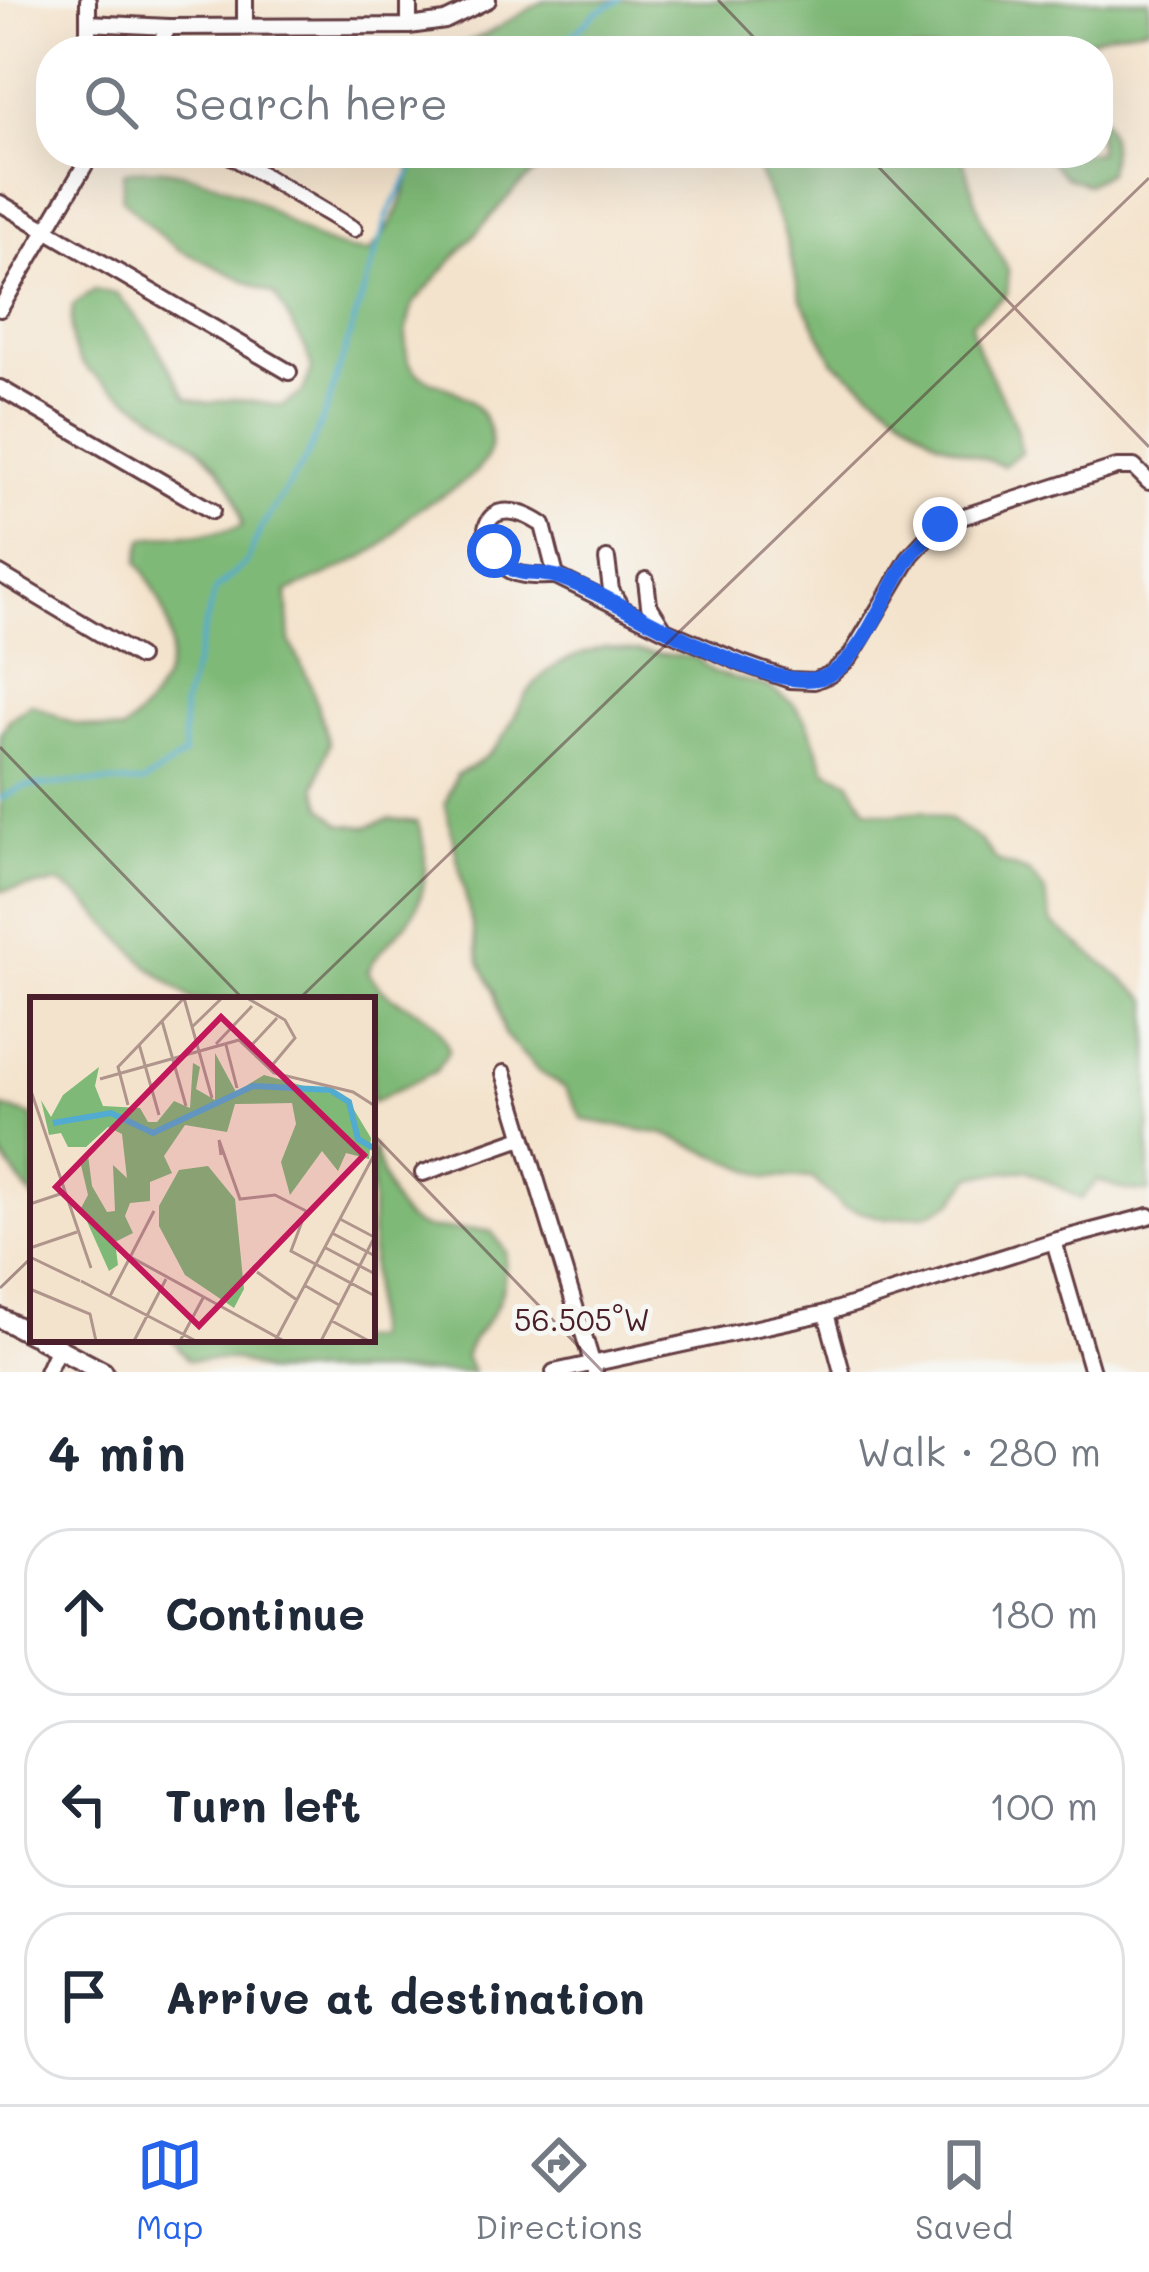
<!DOCTYPE html>
<meta charset="utf-8">
<style>
:root{--surface:#fff;--page:#f6f6f7;--text:#1f2937;--muted:#747a83;--line:#e0e1e3;--accent:#2563eb}
body{margin:0;font-family:Mali,sans-serif;background:var(--page);color:var(--text)}
.stop{position:absolute;width:36px;height:36px;margin:-27px;border:9px solid #2563eb;border-radius:50%;background:#fff}
.stop.end{background:#2563eb;border-color:#fff;box-shadow:0 3px 12px #0008}
.list{margin:0;padding:0;list-style:none}
h2{display:flex;justify-content:space-between;align-items:center;height:156px;margin:0;padding:0 48px;font-size:51px}
h2 small{font-size:39px;font-weight:400;color:var(--muted)}
.list li{display:grid;grid-template-columns:78px 1fr auto;gap:36px;align-items:center;box-sizing:border-box;height:168px;margin:0 24px 24px;padding:0 24px;border:3px solid var(--line);border-radius:48px}
.list b{display:block;font-size:45px;white-space:nowrap}
.list em{font-size:39px;font-style:normal;color:var(--muted)}
.icon{flex:none;width:66px;height:66px;fill:none;stroke:currentColor;stroke-width:2;stroke-linecap:round;stroke-linejoin:round}
.map{position:relative;flex:none;width:1149px;height:1372px;overflow:hidden}
.search{position:absolute;background:var(--surface);box-shadow:0 12px 48px #0002;left:36px;right:36px;top:36px;height:132px;display:flex;align-items:center;gap:30px;box-sizing:border-box;padding:0 42px;border-radius:48px;color:var(--muted);font-size:45px}
.sheet{height:732px;background:var(--surface)}
nav{display:flex;justify-content:space-around;align-items:center;box-sizing:border-box;height:168px;border-top:3px solid var(--line);background:var(--surface);font-size:33px;color:var(--muted)}
nav a{display:grid;justify-items:center;gap:6px}
nav .on{color:var(--accent)}
.map>svg:first-child{display:block}
.forest{fill:#7fb977;stroke:#646c51;stroke-width:3}
.lines{fill:none;stroke-linecap:round;stroke-linejoin:round}
.stream{stroke:#52abd0;stroke-width:4.5}
.minor-casing{stroke:#643c43;stroke-width:20}
.major-casing{stroke:#643c43;stroke-width:24}
.minor{stroke:#fff;stroke-width:14}
.major{stroke:#fff;stroke-width:18}
.route{stroke:#2563eb;stroke-width:15}
.ticks{fill:none;stroke:#4a1f2b;stroke-width:3;stroke-opacity:0.45}
.inset-river{fill:none;stroke:#52abd0;stroke-width:6}
.inset-road{fill:none;stroke:#b0958c;stroke-width:3}
.view{fill:#c2185b;fill-opacity:0.15;stroke:#c2185b;stroke-width:6}
.inset-edge{fill:none;stroke:#4a1f2b;stroke-width:6}
.ticks-label{font-size:30px;text-anchor:middle;fill:#4a1f2b;stroke:#f6f6f2;stroke-width:10;stroke-linejoin:round;paint-order:stroke}
</style>
<div class="map">
<svg width="1149" height="1372" viewBox="0 0 1149 1372">
<rect width="100%" height="100%" fill="#f6f6f2"/>
<filter id="ink" filterUnits="userSpaceOnUse"><feTurbulence type="fractalNoise" baseFrequency=".00833" numOctaves="2"/><feDisplacementMap in="SourceGraphic" scale="24" xChannelSelector="R" yChannelSelector="G"/><feConvolveMatrix kernelMatrix="1 2 1 2 8 2 1 2 1" color-interpolation-filters="sRGB"/></filter>
<filter id="wash" filterUnits="userSpaceOnUse"><feTurbulence type="fractalNoise" baseFrequency=".004" numOctaves="4" result="noise"/><feDisplacementMap in="SourceGraphic" scale="48" xChannelSelector="R" yChannelSelector="G"/><feGaussianBlur stdDeviation="2.7" result="paint"/><feColorMatrix in="noise" values="0 0 0 0 0 0 0 0 0 0 0 0 0 0 0 0 0 1.4 0 .05"/><feComposite in="paint" operator="in"/></filter>
<g filter="url(#wash)">
<rect width="100%" height="100%" fill="#f4e3cc"/>
<!-- forest -->
<g class="forest">
<path d="M545 0H1149V27C1124 30 1093 32 1076 51H444L485 35Z"/>
<path d="M1098 112C1113 132 1113 148 1108 172L1087 184 1065 177 1043 153H1098Z"/>
<path d="M413 153H559L517 187 413 304C381 408 463 362 488 426 504 470 445 492 417 510 402 519 394 538 378 548 349 567 318 578 287 592L290 641 311 685 329 743 316 786 323 808 341 824 366 827 389 819 417 822C429 849 428 892 411 917 397 937 379 948 368 971 394 1016 430 996 449 1050L436 1071 372 1102V1000H193L150 968 82 898 59 883 0 891V734L10 719 31 704 75 724 122 732C186 677 182 628 138 562L143 539C177 530 208 539 242 526 238 459 165 423 114 389 99 378 82 370 75 351 69 335 71 322 73 305L94 290 117 294 148 331 187 398 209 403 234 399 282 406 302 393 312 369 305 347 275 295 178 249 157 233 122 199 123 173C157 162 209 178 242 194 288 216 313 250 369 252 397 223 408 192 413 153Z"/>
<path d="M750 153H961L983 223 1008 270 1007 294 971 323C979 371 1016 404 1021 452L1003 466 937 441 834 362 801 299 783 228Z"/>
<path d="M604 647 696 658 714 673 767 686 793 703 808 724 826 770 849 781 867 810 892 814 923 811 951 820 981 841 997 861 1028 872 1044 890 1052 923 1149 1000V1192L1125 1190 1098 1180 1081 1199 1027 1170 972 1176 953 1202 928 1214 886 1219 843 1207 812 1178 768 1177 664 1134 583 1120 565 1088 538 1071 504 1034 494 990 481 965 445 804 457 774C522 746 506 701 550 670 566 658 585 653 604 647Z"/>
<polygon points="3,1107 33,1116 33,1198 0,1154"/>
<path d="M372 1144C383 1172 390 1221 426 1228 447 1232 470 1227 492 1232L506 1252C505 1274 504 1298 490 1317 479 1333 471 1338 465 1357L473 1372H265L237 1360H188L172 1339H372Z"/>
</g>
<g class="lines">
<!-- stream -->
<g class="stream">
<polyline points="555,51 597,12 620,0"/>
<polyline points="0,799 22,787 83,782 143,783 184,755 183,707 215,590 247,562 261,528 307,457 327,408 388,214 422,153"/>
</g>
</g>
</g>
<g filter="url(#ink)">
<g class="lines">
<!-- minor casing -->
<g class="minor-casing">
<g id="minor">
<polyline points="88,0 88,51"/>
<polyline points="409,0 409,26"/>
<polyline points="88,23 169,27"/>
<polyline points="245,27 245,0"/>
<polyline points="155,51 169,27 409,26 445,21 488,0"/>
<polyline points="226,153 354,229"/>
<polyline points="0,203 289,372"/>
<polyline points="0,309 92,153"/>
<polyline points="0,388 212,511"/>
<polyline points="607,559 611,590 622,609"/>
<polyline points="0,574 139,657"/>
<path d="M556 576C541 576 521 578 508 569 467 538 486 487 543 525L556 576 665 630 742 663 790 680 814 681 831 674 850 657 911 555 940 524 1117 467H1134L1149 482"/>
<polyline points="646,580 649,605 662,626"/>
<polyline points="504,1073 595,1372"/>
<polyline points="423,1173 522,1138"/>
<polyline points="1054,1241 1092,1372"/>
<polyline points="826,1313 842,1372"/>
<polyline points="47,1372 58,1348"/>
<polyline points="554,1372 826,1313 1054,1241 1149,1216"/>
</g>
</g>
<!-- major casing -->
<g class="major-casing">
<g id="major">
<polyline points="0,1318 33,1335"/>
<polyline points="40,1339 103,1372"/>
</g>
</g>
<!-- minor -->
<use href="#minor" class="minor"/>
<!-- major -->
<use href="#major" class="major"/>
</g>
</g>
<g class="lines" filter="url(#ink)">
<!-- route -->
<path class="route" d="M494 551C518 583 526 568 558 577 615 594 779 708 832 673 866 652 886 591 909 558 918 546 930 535 940 524"/>
</g>
<!-- ticks -->
<path class="ticks" d="M718 0 767 51M865 153 1149 447M0 747 244 1000M298 1000 1149 178M372 1133 603 1372M0 1288 33 1256"/>
<!-- overview -->
<g transform="translate(30 997)">
<rect width="345" height="345" fill="#f4e3cc"/>
<path d="M185 56 206 95 234 78 317 101 341 141 339 162 316 156 308 174 292 154 260 198 251 165 266 127 262 106 205 107 197 135 155 128 134 159 142 176 120 185V204L100 206 95 219 103 236 85 245 88 268 79 274 51 211 58 198 51 168 58 158 62 189 77 215 85 214 83 168 97 181 92 137 78 130 56 150H38L31 136 19 138 11 103 21 120 33 98 69 70 65 89 73 109 110 111 118 125H127L144 104 160 111 163 66 170 70 166 92 185 103ZM178 169 205 202 214 292 204 311 155 278 129 229V209L149 173Z" fill="#7fb977"/>
<path class="inset-river" d="M23 126 81 116 123 136 223 89 300 93 319 105 328 142 345 152"/>
<path class="inset-road" d="M154 1 182 101M217 1 255 23 265 41 239 72M132 24 156 109M162 30 192 1M109 47 129 118M186 47 222 9M196 48 207 91M218 52 247 21M70 82 209 43 244 76 323 95 345 109M0 91 61 271M98 108 88 70 154 1M191 158 189 143 210 202 245 198 276 214 261 254 345 299M0 207 36 195M310 222 344 240M302 236 345 259M294 250 345 277M0 251 47 235M88 253 254 344M0 260 50 284M227 275 267 303M51 284 166 344M274 288 309 308M0 292 60 317 66 344M80 299 124 214M302 324 339 344M104 344 136 282M150 344 173 301M245 344 345 156M291 344 345 239"/>
<path class="view" d="M191 20 334 158 169 329 26 190Z"/>
<rect width="345" height="345" class="inset-edge"/>
</g>
<g class="ticks-label">
<text x="582" y="1331">56.505°W</text>
</g>
</svg>
<div class="stop" style="left:494px;top:551px"></div>
<div class="stop end" style="left:940px;top:524px"></div>
<div class="search"><svg class="icon" aria-label="search" viewBox="0 0 24 24"><circle cx="10" cy="10" r="6"/><path d="M15 15l6 6"/></svg>Search here</div>
</div>
<section class="sheet">
<h2>4 min<small>Walk · 280 m</small></h2>
<ul class="list">
<li><svg class="icon" aria-label="ahead" viewBox="0 0 24 24"><path d="M12 20V5M6 11l6-6 6 6"/></svg><div><b>Continue</b></div><em>180 m</em></li>
<li><svg class="icon" aria-label="left" viewBox="0 0 24 24"><path d="M17 20v-9H6M10 6l-5 5 5 5"/></svg><div><b>Turn left</b></div><em>100 m</em></li>
<li><svg class="icon" aria-label="arrive" viewBox="0 0 24 24"><path d="M6 21V4h12l-3 4 3 4H6"/></svg><div><b>Arrive at destination</b></div></li>
</ul>
</section>
<nav>
<a class="on"><svg class="icon" aria-label="map" viewBox="0 0 24 24"><path d="M3 6l6-2 6 2 6-2v14l-6 2-6-2-6 2zM9 4v14M15 6v14"/></svg>Map</a>
<a><svg class="icon" aria-label="directions" viewBox="0 0 24 24"><path d="M12 3l9 9-9 9-9-9zM9 14v-3h6M13 9l2 2-2 2"/></svg>Directions</a>
<a><svg class="icon" aria-label="saved" viewBox="0 0 24 24"><path d="M7 4h10v16l-5-4-5 4z"/></svg>Saved</a>
</nav>
